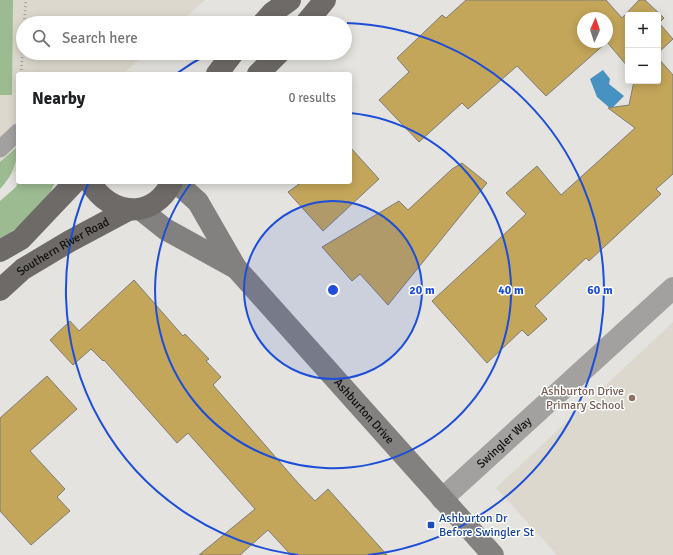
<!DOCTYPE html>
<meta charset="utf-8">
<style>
:root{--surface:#fff;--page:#f6f6f6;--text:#202124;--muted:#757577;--line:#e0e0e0}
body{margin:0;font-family:Signika,sans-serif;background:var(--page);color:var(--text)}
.controls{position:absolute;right:12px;top:12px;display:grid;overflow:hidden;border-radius:4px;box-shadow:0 2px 10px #0003}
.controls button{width:36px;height:36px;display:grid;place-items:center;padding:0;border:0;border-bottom:1px solid var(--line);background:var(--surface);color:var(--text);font:20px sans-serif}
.compass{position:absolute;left:577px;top:12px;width:36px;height:36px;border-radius:50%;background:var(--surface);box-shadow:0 2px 10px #0003;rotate:3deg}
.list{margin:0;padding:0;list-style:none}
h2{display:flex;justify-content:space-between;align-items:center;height:52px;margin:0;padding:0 16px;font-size:17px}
h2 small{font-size:13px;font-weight:400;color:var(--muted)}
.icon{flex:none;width:22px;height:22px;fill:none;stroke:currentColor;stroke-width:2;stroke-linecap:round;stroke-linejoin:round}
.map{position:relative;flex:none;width:673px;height:555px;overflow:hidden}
.search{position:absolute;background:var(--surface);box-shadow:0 2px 10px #0003;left:16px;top:16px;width:336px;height:44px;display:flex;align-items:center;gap:10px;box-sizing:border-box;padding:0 14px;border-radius:22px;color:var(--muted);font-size:15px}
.panel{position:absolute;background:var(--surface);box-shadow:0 2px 10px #0003;left:16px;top:72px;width:336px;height:112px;border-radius:4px}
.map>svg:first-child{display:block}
.built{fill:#dcd8cd}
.green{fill:#9dbb90}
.water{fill:#4792c0}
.building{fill:#c4a65a;stroke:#7e7c79;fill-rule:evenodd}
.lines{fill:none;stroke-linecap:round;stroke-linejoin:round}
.path{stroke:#9f9e9b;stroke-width:2.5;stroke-dasharray:1 3;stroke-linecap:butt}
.service{stroke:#a3a1a0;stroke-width:17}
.minor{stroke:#a3a1a0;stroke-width:22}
.secondary{stroke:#83817f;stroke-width:22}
.primary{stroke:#6d6a68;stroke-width:22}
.ring{fill:none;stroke:#1d4ed8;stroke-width:2}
.education-dot{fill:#8d6e63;stroke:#fff;stroke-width:1.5}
.transit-dot{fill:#1a4fb4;stroke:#fff;stroke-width:1.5}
.labels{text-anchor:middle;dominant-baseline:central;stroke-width:3;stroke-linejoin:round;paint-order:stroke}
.street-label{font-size:12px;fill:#11100f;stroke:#fff}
.education-label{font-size:12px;fill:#785e54;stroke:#fff;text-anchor:end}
.transit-label{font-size:12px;fill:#164399;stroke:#fff;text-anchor:start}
.centre{fill:#1d4ed8;stroke:#fff;stroke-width:2}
.ring-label{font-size:12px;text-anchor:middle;font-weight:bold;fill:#1d4ed8;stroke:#fff;stroke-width:3;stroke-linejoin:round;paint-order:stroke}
</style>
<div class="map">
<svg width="673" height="555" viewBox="0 0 673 555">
<rect width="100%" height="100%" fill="#e4e3df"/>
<!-- built -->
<g class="built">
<polygon points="0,0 205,0 179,23 23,23 23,53 146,53 123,74 18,74 18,169 0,185"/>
<polygon points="673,322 673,555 557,555 496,488"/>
</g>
<!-- green -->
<g class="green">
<polygon points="0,0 13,0 12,95 0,95"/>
<path d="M18 146C18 161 11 178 0 189V162Z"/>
<path d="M18 181 55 182C45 208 24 226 0 238V201L16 187Z"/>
</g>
<!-- water -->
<polygon class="water" points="603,70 610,79 609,84 624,96 611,109 597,97 590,79"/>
<!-- building -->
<g class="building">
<path d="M466 0H606L622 18 639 0H645L664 18 659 23 673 39 658 53V15H628V67L607 42 546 96 517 66 468 109 462 103 419 142 379 100 409 72 397 58 442 15 446 18ZM583 18H607V42H583Z"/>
<polygon points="658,58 673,75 673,174 656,189 661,194 589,261 586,258 535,306 547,319 528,336 522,330 487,363 432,301 526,214 506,193 537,166 561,195 635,128 608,108 629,105 634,81 658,81"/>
<polygon points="350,147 379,179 323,231 288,192 302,182 350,182"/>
<polygon points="462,163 487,183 388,305 360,274 352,281 322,247 399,201 408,210 452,169"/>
<polygon points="134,280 183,336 185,334 209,359 206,361 221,377 213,385 298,483 315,501 328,489 387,555 291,555 268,530 240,555 199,555 255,509 188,433 177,443 104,360 103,361 91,349 73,365 50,340 70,321 79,331"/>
<polygon points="47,376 77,409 30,451 65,489 57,497 70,511 31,545 0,511 0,418"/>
</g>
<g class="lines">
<!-- path -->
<g class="path">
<polyline points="24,23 26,0"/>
<polyline points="21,74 23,46"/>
</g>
<!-- service -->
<polyline class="service" points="0,149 18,132"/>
<!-- minor -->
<path class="minor" id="s1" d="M442 499 673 288"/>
<!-- secondary -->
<g class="secondary">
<path id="s2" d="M176 182 198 202 236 268 493 555"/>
<polyline points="140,209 165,229 236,268"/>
</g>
<!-- primary -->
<g class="primary">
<polyline points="263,23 272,13 290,0"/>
<polyline points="306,23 325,0"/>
<polyline points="217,74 233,53"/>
<polyline points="258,74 279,53"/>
<path d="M90 182C111 217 153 220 172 182"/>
<polyline points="0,251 21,239 75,182"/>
<path id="s3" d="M0 290 23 269 70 241 130 209"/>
</g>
</g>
<!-- distance rings -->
<circle cx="333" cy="290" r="89" fill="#1d4ed8" fill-opacity=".12"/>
<g class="ring">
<circle cx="333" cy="290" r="89"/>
<path d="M350 113A178 178 0 1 1 191 183"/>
<path d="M298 555A267 267 0 0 1 88 184M176 74A267 267 0 0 1 210 53M347 23A267 267 0 0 1 368 555"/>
</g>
<!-- markers -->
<circle class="education-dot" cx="632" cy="398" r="4"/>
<rect class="transit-dot" x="427" y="521" width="8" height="8" rx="2"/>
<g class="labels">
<!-- street labels -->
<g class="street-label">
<text stroke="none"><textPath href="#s3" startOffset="77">Southern River Road</textPath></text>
<text stroke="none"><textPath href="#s2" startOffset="298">Ashburton Drive</textPath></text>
<text stroke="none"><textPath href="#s1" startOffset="84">Swingler Way</textPath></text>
</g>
<!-- education labels -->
<g class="education-label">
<text x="624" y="391">Ashburton Drive<tspan x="624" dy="14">Primary School</tspan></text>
</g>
<!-- transit labels -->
<g class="transit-label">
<text x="439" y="518">Ashburton Dr<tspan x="439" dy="14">Before Swingler St</tspan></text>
</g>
</g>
<circle cx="333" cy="290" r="6" class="centre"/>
<g class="ring-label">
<text x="422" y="294">20 m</text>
<text x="511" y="294">40 m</text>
<text x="600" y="294">60 m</text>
</g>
</svg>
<div class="controls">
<button>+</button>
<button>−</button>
</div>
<svg class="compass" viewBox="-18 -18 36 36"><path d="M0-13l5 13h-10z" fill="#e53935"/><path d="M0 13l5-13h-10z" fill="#757577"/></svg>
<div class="search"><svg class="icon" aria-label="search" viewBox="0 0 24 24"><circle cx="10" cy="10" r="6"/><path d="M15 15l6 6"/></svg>Search here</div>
<section class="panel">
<h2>Nearby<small>0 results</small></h2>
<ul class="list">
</ul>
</section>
</div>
